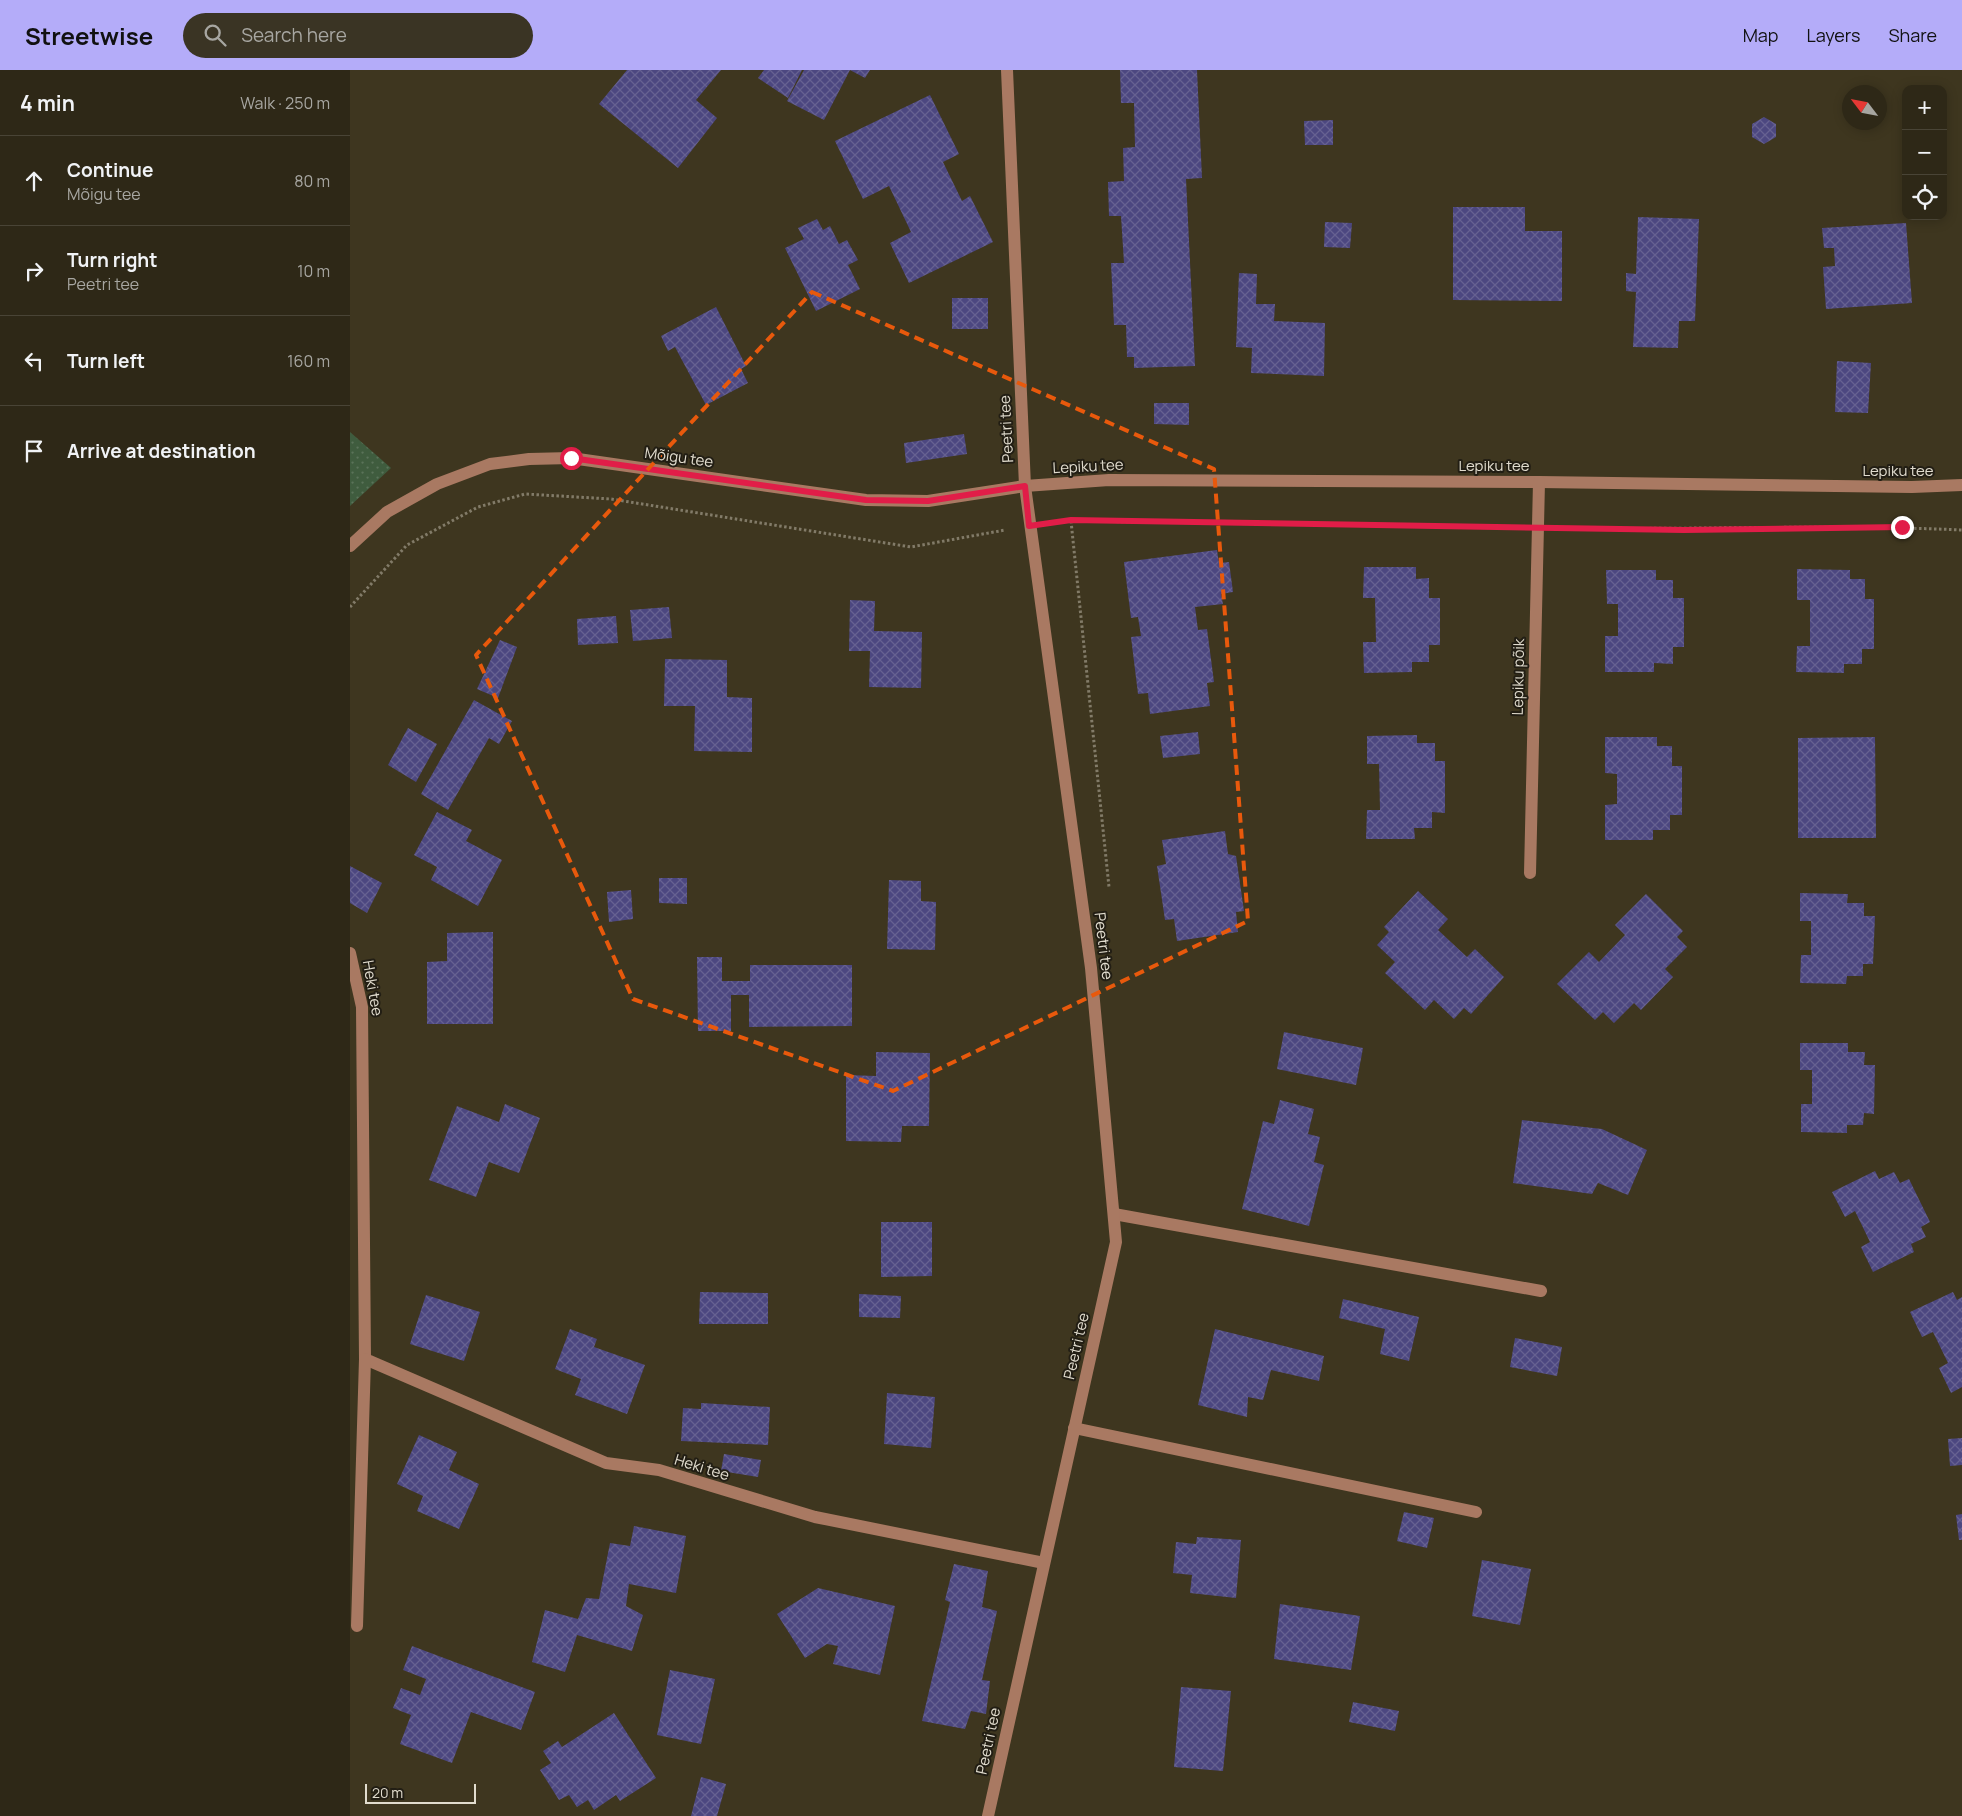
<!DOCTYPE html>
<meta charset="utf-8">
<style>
:root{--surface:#2e2817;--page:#3a3424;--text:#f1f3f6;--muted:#a7a6a1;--line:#494436;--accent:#b4acf9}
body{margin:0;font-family:Manrope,sans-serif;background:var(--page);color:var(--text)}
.controls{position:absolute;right:15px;top:15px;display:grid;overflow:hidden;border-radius:10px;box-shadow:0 2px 12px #0003}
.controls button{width:45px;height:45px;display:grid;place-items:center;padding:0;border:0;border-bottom:1px solid var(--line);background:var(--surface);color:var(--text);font:25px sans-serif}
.compass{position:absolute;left:1492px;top:15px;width:45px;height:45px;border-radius:50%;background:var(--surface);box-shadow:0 2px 12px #0003;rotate:302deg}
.scale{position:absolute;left:15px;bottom:12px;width:111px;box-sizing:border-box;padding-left:5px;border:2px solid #e1dcce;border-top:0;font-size:14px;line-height:18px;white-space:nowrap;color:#e1dcce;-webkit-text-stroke:4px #221e14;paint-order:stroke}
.stop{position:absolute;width:15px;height:15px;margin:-11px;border:4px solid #e11d48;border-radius:50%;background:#fff}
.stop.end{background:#e11d48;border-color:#fff;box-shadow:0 1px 5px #0008}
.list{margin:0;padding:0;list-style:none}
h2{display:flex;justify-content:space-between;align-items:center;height:65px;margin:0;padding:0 20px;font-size:21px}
h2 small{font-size:16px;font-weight:400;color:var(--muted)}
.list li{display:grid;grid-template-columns:32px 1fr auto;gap:15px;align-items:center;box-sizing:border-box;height:90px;padding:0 20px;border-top:1px solid var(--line)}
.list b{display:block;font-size:19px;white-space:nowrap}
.list p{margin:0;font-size:16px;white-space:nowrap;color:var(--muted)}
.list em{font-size:16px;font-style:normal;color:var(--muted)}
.icon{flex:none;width:28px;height:28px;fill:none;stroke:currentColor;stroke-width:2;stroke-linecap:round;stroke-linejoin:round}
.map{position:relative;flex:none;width:1612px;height:1746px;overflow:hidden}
header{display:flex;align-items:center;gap:30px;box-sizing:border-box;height:70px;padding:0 25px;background:var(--accent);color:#111}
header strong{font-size:24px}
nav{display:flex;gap:28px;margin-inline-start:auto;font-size:18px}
.search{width:350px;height:45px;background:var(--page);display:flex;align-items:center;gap:12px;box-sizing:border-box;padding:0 18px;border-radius:28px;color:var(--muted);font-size:19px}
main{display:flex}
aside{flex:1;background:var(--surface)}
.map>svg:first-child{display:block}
.green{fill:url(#green-dots)}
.building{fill:url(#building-cross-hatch)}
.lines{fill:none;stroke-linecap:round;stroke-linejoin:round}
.path{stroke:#827b68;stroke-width:3;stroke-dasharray:2.5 2.5;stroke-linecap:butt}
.minor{stroke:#a97962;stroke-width:12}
.route{stroke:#e11d48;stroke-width:6}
.marked{fill:none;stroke:#e8590c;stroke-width:4;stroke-dasharray:10 6;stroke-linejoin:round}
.labels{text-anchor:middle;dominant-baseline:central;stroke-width:4;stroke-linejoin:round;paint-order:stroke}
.street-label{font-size:15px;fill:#e1dcce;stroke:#221e14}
</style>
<header>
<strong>Streetwise</strong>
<div class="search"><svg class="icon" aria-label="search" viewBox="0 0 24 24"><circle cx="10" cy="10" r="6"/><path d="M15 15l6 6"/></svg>Search here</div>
<nav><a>Map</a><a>Layers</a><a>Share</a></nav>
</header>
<main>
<aside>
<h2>4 min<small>Walk · 250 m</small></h2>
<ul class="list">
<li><svg class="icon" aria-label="ahead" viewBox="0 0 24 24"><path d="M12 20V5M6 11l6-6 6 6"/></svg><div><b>Continue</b><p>Mõigu tee</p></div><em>80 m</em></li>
<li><svg class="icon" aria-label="right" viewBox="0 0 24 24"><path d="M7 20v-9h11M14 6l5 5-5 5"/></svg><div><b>Turn right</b><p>Peetri tee</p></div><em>10 m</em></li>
<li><svg class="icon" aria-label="left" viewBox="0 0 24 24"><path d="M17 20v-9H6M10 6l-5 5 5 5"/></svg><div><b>Turn left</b></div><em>160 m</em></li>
<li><svg class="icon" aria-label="arrive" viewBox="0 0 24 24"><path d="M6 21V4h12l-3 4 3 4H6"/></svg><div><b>Arrive at destination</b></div></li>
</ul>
</aside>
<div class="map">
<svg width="1612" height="1746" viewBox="0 0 1612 1746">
<defs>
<pattern id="green-dots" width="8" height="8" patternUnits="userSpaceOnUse" patternTransform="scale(1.25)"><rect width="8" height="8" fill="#3f5c3e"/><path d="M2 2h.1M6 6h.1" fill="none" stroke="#5a7359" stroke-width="1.8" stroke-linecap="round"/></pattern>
<pattern id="building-cross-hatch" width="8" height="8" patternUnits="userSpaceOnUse" patternTransform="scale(1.25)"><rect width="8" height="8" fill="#4c4780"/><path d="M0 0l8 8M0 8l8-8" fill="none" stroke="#666191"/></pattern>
</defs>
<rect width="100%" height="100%" fill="#3e361f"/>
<!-- green -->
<polygon class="green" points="0,362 41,398 0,436"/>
<!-- building -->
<g class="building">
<polygon points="277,0 371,0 346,30 367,48 328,98 249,34"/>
<polygon points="414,0 452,0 438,28 408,8"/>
<polygon points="454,0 520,0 515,8 500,0 474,50 437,31"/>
<polygon points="770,0 847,0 852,108 836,109 845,296 784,298 784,287 777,287 776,255 764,255 761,193 774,193 771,146 759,146 758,112 774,111 773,78 785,77 784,33 771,33"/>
<polygon points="580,25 609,84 593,92 612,131 620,126 643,172 559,213 540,173 561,162 539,116 513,129 485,71"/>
<polygon points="1414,47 1426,54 1426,67 1414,74 1402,67 1402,54"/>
<polygon points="983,50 983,75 955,75 954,51"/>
<polygon points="1103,137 1175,137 1175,161 1212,161 1212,231 1103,230"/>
<polygon points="1288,147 1349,149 1345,251 1329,251 1328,278 1283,277 1286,222 1276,221 1276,203 1286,204"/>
<polygon points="467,149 473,160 480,156 489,174 497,170 508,190 498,195 510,219 466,241 435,178 454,169 448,158"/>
<polygon points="975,152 1002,153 1000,178 974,177"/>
<polygon points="1556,153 1562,233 1476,239 1473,197 1485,196 1484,178 1474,178 1472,158"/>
<polygon points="889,203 907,204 906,234 925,234 924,251 975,253 974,306 901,303 902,278 886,277"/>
<rect x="602" y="228" width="36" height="31"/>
<polygon points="366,237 396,296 391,299 398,313 356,335 325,277 318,281 311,266"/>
<polygon points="1487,291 1521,293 1518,343 1485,342"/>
<polygon points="804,333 839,333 839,355 804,354"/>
<polygon points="614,364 617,384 556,393 554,373"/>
<polygon points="867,480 869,493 879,492 883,522 871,524 873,534 845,537 848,560 857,559 864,612 857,613 860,636 800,644 798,623 788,624 781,567 791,566 788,547 781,548 774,492"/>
<polygon points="1014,497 1066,497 1066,509 1079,508 1079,528 1090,528 1090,575 1079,575 1079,592 1062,592 1062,602 1014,603 1013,572 1026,572 1025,528 1013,528"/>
<polygon points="1447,499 1500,500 1500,509 1515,509 1515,529 1524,529 1524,579 1512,579 1512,594 1494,594 1494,603 1446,602 1447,576 1460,576 1460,530 1447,530"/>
<polygon points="1256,500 1306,500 1306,510 1323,510 1323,528 1334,528 1334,577 1323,577 1323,594 1304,593 1304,602 1255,602 1255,566 1268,566 1268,534 1257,534"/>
<polygon points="500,530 525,531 524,561 572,562 571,618 519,617 520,581 499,581"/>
<polygon points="319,537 322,568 283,571 280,540"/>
<polygon points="266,546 268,573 228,575 227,549"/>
<polygon points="150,570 167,577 148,628 127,619"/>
<polygon points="315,589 377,590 377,627 402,628 402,682 344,681 345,636 314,636"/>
<polygon points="124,630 162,651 149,674 139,668 98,740 71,724"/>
<polygon points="58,658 87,674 66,712 38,695"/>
<polygon points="848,662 850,684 813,688 810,666"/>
<polygon points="1067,665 1067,673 1085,673 1085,691 1095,691 1095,743 1082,742 1082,758 1064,758 1065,769 1016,769 1017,740 1030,740 1029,694 1017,694 1017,666"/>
<polygon points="1255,667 1307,667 1307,676 1322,676 1322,696 1332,696 1332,745 1320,745 1320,760 1303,760 1303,770 1255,770 1255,735 1267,734 1267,704 1255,703"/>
<polygon points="1525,667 1526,768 1448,768 1448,668"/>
<polygon points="87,742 122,760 116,771 152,790 128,836 81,810 87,797 64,785"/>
<polygon points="875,761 878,784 886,786 894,841 886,842 888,862 827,871 824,849 815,850 807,796 816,794 812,770"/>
<polygon points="0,796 32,813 17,843 0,833"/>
<polygon points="309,808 337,808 337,834 309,833"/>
<polygon points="539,810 571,811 571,831 586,832 585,880 537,879"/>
<polygon points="281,820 283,849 259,852 257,822"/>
<polygon points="1068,821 1098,849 1088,860 1117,887 1125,879 1154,907 1121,944 1114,938 1104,949 1084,930 1075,940 1035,903 1045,892 1027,875 1039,862 1034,857"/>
<polygon points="1450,823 1498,824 1497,833 1514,833 1514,846 1525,846 1523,894 1513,894 1513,906 1497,906 1496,914 1450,913 1451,885 1461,885 1461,851 1450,851"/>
<polygon points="1296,824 1333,861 1327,867 1337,877 1315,899 1323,907 1291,940 1284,933 1264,953 1253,942 1245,950 1207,914 1239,882 1249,892 1275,865 1265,855"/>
<polygon points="143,862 143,954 77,954 77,892 97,891 97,863"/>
<polygon points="347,887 372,887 372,911 400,911 400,895 502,895 502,956 399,957 399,925 381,925 381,961 348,961"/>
<polygon points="934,962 1013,978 1006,1015 927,999"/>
<polygon points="1450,973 1498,973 1498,982 1515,982 1514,995 1525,995 1524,1044 1514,1043 1513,1055 1497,1055 1497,1063 1451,1062 1451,1034 1462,1034 1462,1000 1450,1000"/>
<polygon points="526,982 580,983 579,1056 552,1056 551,1072 496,1071 496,1005 526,1006"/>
<polygon points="930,1030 964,1039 958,1064 970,1067 964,1092 974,1095 959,1156 892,1139 913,1051 924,1054"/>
<polygon points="155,1034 190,1048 169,1103 139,1092 126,1127 79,1110 107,1036 149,1052"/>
<polygon points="1172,1050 1252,1059 1297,1080 1278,1125 1248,1113 1242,1124 1163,1113"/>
<polygon points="1525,1101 1529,1109 1544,1102 1550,1113 1559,1109 1580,1152 1571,1157 1576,1167 1561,1174 1564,1182 1523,1202 1511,1177 1520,1172 1505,1141 1495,1147 1482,1122"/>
<polygon points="531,1152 582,1152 582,1206 531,1207"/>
<polygon points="350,1222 418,1223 418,1254 349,1254"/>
<polygon points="1603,1222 1607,1230 1612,1227 1612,1317 1601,1323 1589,1298 1598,1293 1583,1262 1572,1267 1560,1242"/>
<polygon points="509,1224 551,1226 550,1248 509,1247"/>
<polygon points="76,1225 130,1242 114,1291 60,1274"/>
<polygon points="993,1229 1069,1247 1059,1291 1030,1284 1035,1259 989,1248"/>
<polygon points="220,1259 247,1269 244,1277 295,1295 277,1344 225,1325 231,1309 205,1299"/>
<polygon points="865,1259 974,1286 969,1311 921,1300 913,1330 898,1327 897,1347 848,1335"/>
<polygon points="1165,1268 1212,1277 1207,1306 1160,1297"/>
<polygon points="537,1323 585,1327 581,1378 534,1374"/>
<polygon points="351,1333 420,1337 418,1375 331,1371 333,1338 351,1339"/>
<polygon points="69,1365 107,1382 99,1400 129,1414 109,1459 67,1441 73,1426 47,1414"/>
<polygon points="1612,1368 1612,1395 1600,1396 1598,1369"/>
<polygon points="374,1384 411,1390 408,1407 371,1401"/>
<polygon points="1054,1442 1084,1448 1077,1478 1047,1471"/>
<polygon points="1612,1444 1612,1470 1609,1470 1606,1445"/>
<polygon points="284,1456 336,1466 326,1523 279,1514 276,1536 293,1545 282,1581 227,1565 215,1602 182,1592 195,1540 228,1549 236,1528 249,1529 260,1473 280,1476"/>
<polygon points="847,1467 891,1470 886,1528 840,1523 842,1505 823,1503 826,1472 846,1474"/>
<polygon points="1132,1490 1181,1499 1170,1555 1122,1546"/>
<polygon points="604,1494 638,1501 632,1537 647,1541 632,1610 640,1611 636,1644 621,1641 615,1659 572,1651 600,1532 595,1530"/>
<polygon points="468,1518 545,1536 530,1605 483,1594 488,1576 477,1574 455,1588 427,1544"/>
<polygon points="930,1534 1010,1546 1001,1600 924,1589"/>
<polygon points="62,1576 185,1622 171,1660 121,1642 102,1693 50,1674 61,1645 43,1638 51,1618 70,1625 76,1609 53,1600"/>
<polygon points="320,1600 365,1609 351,1674 307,1665"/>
<polygon points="831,1617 881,1621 873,1701 824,1697"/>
<polygon points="1003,1632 1049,1641 1045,1661 999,1652"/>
<polygon points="264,1643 306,1708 270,1731 266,1725 244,1740 238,1730 227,1737 219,1725 209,1730 190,1700 201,1693 193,1681 208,1671 212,1677"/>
<polygon points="351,1707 376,1714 367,1746 341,1746"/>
</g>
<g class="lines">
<!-- path -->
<g class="path">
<polyline points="721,451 1163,457"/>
<polyline points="706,452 721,451 759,817"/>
<path d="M1214 458C1347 460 1480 454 1612 460"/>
<polyline points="0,537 57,475 128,437 175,424 261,429 561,477 655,460"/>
</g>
<!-- minor -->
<g class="minor">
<polyline points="0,476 37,442 87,414 140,394 179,389 221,388 516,430 578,431 675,416 759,410 1189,412 1562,417 1612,415"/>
<polyline points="1180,803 1189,412"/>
<polyline points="0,883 12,937 15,1289 256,1393 309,1400 465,1447 694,1493"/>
<polyline points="764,1144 1191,1221"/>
<polyline points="724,1358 1126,1442"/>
<polyline points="7,1556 15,1289"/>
<polyline points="638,1746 766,1172 741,898 675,416 657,0"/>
</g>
</g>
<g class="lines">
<!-- route -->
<polyline class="route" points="221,388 516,430 578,431 675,416 679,456 721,450 1334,460 1552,457"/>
</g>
<!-- marked area -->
<path class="marked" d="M462 222 864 399 898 851 543 1021 283 929 126 585Z"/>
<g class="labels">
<!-- street labels -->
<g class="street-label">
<text transform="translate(656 359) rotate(-93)">Peetri tee</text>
<text transform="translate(329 387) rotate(8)">Mõigu tee</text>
<text x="1144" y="395">Lepiku tee</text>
<text transform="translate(738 396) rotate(-3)">Lepiku tee</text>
<text x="1548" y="400">Lepiku tee</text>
<text transform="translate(1168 607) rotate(-89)">Lepiku põik</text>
<text transform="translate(754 876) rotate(83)">Peetri tee</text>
<text transform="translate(23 918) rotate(80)">Heki tee</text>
<text transform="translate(726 1276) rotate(-77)">Peetri tee</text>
<text transform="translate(352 1397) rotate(17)">Heki tee</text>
<text transform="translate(638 1671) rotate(-78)">Peetri tee</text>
</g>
</g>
</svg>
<div class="controls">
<button>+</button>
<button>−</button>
<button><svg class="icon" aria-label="locate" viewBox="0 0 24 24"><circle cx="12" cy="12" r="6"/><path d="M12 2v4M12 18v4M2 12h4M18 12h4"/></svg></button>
</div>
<svg class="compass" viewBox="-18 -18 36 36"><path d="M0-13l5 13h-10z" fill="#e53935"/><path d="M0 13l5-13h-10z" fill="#a7a6a1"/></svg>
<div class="scale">20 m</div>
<div class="stop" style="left:221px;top:388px"></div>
<div class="stop end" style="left:1552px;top:457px"></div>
</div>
</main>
